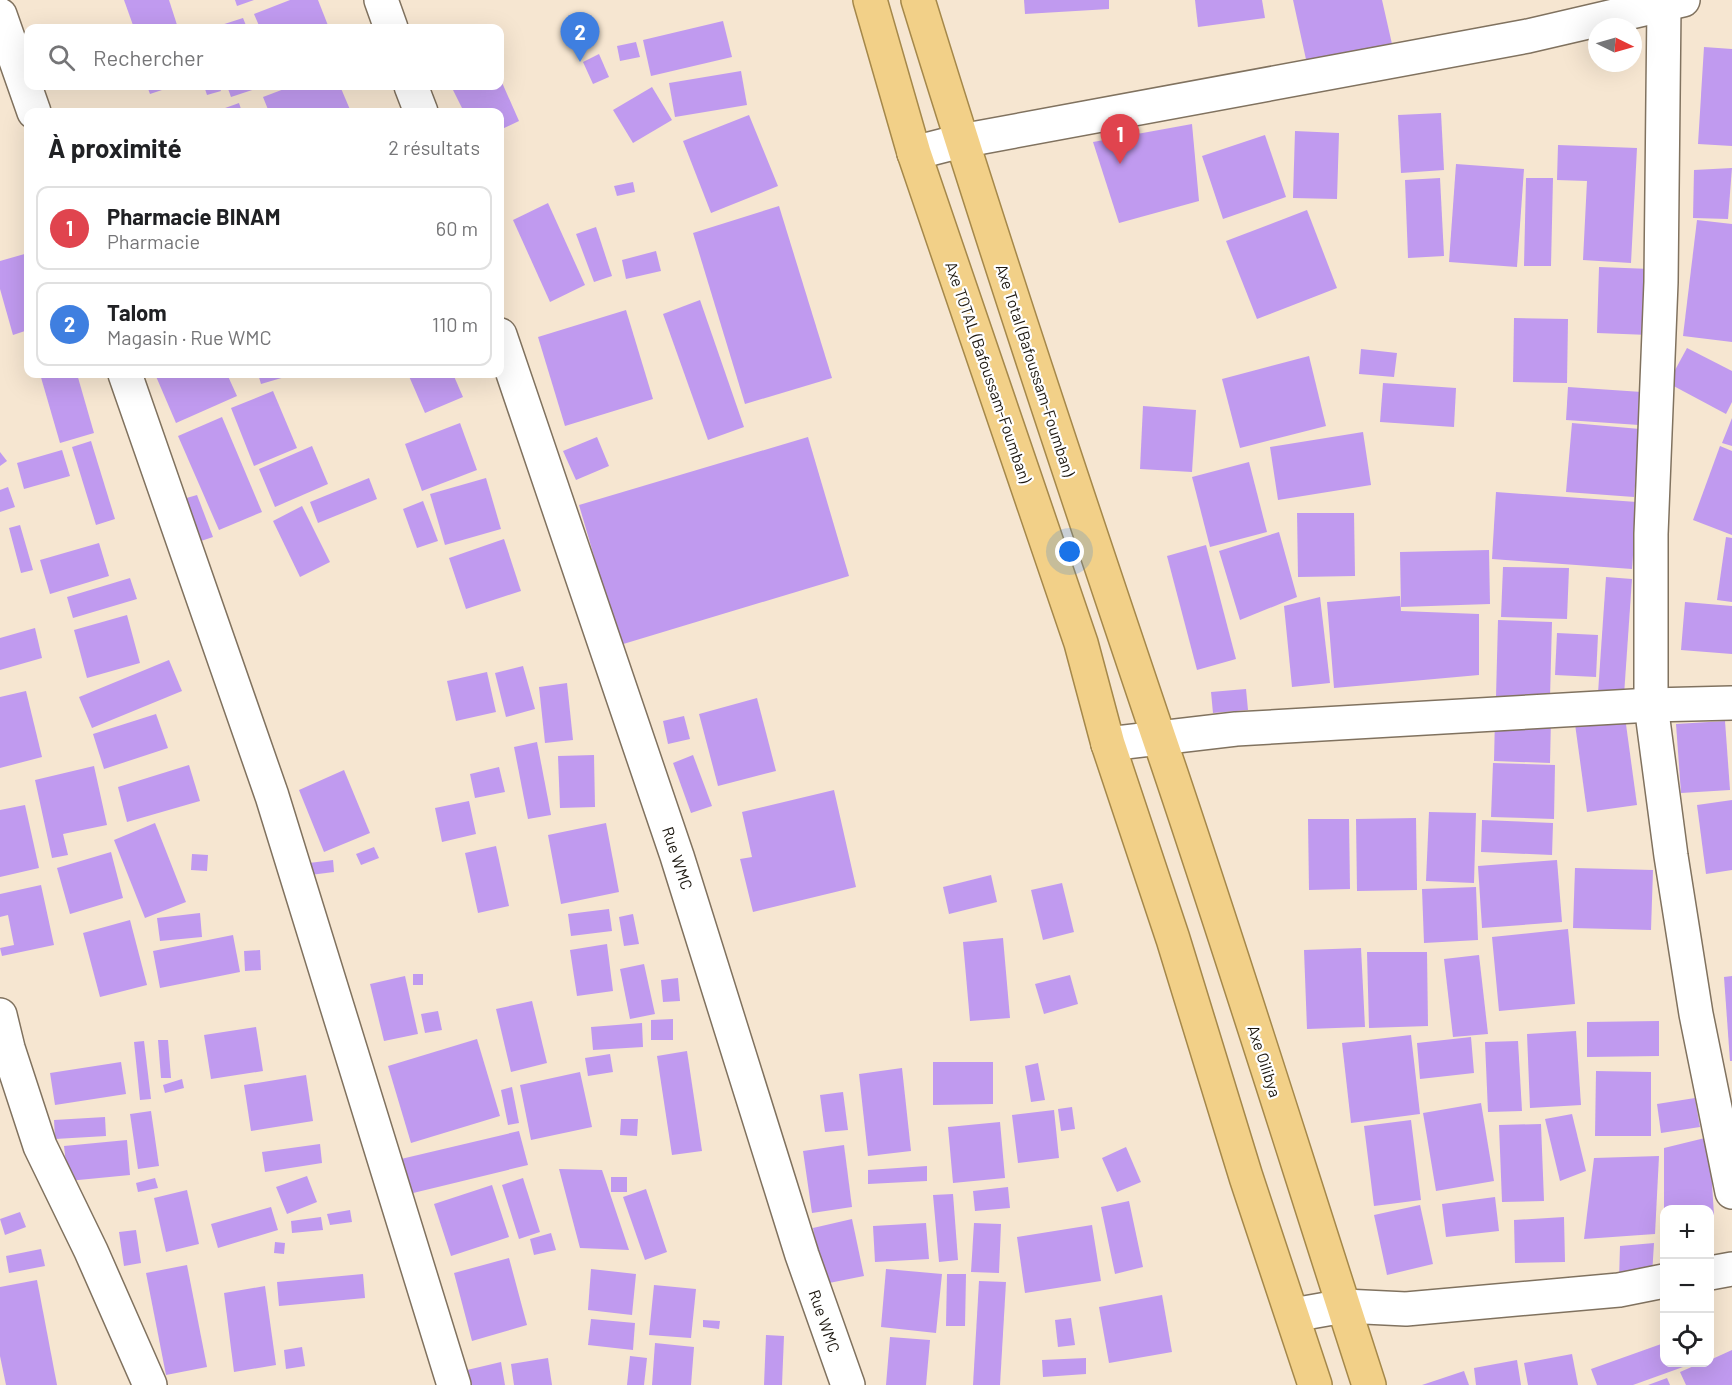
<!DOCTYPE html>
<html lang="fr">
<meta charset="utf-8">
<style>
:root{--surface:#fff;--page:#f6f6f6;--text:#202124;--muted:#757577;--line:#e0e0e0;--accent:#0b8043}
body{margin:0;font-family:Barlow,sans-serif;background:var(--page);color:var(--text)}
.controls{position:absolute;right:18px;bottom:18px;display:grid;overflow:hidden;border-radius:12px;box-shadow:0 6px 24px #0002}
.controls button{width:54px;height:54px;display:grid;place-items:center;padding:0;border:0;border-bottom:2px solid var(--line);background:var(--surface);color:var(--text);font:30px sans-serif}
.compass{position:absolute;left:1588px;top:18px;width:54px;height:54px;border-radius:50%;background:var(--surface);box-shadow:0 6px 24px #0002;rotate:95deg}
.you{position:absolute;left:1070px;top:552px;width:21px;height:21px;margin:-15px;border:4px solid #fff;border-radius:50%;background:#1a73e8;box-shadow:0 0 0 9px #1a73e833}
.badge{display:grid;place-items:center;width:39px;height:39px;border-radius:50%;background:var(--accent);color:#fff;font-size:20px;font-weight:700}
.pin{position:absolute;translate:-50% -50px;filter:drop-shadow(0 2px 3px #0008)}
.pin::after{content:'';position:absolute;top:32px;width:21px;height:18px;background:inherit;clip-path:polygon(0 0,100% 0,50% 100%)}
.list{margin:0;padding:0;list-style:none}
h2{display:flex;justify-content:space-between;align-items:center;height:78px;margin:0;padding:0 24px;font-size:26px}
h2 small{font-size:20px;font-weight:400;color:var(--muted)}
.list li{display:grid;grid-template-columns:39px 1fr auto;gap:18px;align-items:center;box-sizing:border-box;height:84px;margin:0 12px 12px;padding:0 12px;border:2px solid var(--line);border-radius:12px}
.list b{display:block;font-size:22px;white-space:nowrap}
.list p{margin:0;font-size:20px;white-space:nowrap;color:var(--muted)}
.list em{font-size:20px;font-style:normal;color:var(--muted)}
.icon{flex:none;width:33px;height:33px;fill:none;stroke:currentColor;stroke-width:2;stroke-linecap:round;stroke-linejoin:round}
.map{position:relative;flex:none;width:1732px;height:1385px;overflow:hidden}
.search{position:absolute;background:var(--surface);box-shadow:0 6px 24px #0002;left:24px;top:24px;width:480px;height:66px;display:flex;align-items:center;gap:15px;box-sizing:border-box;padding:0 21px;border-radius:12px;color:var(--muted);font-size:22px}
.panel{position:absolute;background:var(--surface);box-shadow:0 6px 24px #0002;left:24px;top:108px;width:480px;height:270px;border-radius:12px}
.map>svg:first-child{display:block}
.building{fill:#c09aef}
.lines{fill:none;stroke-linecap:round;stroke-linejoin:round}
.minor-casing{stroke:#80725f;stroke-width:36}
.tertiary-casing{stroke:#80725f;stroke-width:36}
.trunk-casing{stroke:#a5884a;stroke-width:36}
.minor{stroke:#fff;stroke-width:33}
.tertiary{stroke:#fff;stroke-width:33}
.trunk{stroke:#f2d088;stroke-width:33}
.labels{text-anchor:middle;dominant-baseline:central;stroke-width:4.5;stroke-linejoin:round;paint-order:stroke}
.street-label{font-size:16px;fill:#1c170f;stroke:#fff}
</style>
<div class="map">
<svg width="1732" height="1385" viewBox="0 0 1732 1385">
<rect width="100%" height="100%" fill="#f6e6d1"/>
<!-- building -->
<g class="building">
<polygon points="124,0 169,0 178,28 134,28"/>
<polygon points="235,0 254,0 237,6"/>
<polygon points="290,0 318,0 329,28 260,28 254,14"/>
<polygon points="1024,0 1109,0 1109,9 1025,14"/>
<polygon points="1195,0 1262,0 1265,18 1198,27"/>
<polygon points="1293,0 1382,0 1392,44 1307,64"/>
<polygon points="243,18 247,28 212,28"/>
<polygon points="723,21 732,57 651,76 643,40"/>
<polygon points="636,42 640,57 620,61 617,46"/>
<polygon points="1704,47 1732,49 1732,146 1698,144"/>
<polygon points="599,54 609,77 593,84 583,62"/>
<polygon points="741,71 747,105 675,117 669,83"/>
<polygon points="500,78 519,121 500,130 500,112 464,112 451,86 500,86"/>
<polygon points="147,86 174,86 150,94"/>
<polygon points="204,86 219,86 221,91 207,95"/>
<polygon points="227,86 264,86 231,97"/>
<polygon points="292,86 340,86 351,112 269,112 263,97"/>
<polygon points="652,87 672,120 633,143 613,110"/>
<polygon points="239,103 242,112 214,112"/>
<polygon points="1441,113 1444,170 1401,173 1398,115"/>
<polygon points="749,115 778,186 711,213 683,141"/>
<polygon points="1192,124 1199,201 1119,223 1093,142"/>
<polygon points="1295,131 1339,133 1337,199 1293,198"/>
<polygon points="1265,135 1286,197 1223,219 1202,156"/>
<polygon points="1558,145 1637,148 1631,263 1583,260 1587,181 1557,180"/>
<polygon points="1456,164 1524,169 1517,267 1449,262"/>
<polygon points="1732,168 1728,219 1693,218 1694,170"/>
<polygon points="1440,178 1444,256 1408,258 1405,180"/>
<polygon points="1526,178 1553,178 1551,266 1524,266"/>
<polygon points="633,182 635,192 617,196 614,186"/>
<polygon points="548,203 585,285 550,302 513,220"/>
<polygon points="779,206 832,378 745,404 693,233"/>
<polygon points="1307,210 1337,288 1257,319 1226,241"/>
<polygon points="1697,220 1732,224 1732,342 1683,336"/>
<polygon points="596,227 612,276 594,282 576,234"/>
<polygon points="656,251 661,271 626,279 622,260"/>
<polygon points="28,253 28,330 13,335 0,289 0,261"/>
<polygon points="1599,267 1651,269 1649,335 1597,333"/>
<polygon points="700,300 744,427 708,440 663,314"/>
<polygon points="626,310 653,399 565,426 538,337"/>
<polygon points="1514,318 1568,319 1567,383 1513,382"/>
<polygon points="1687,348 1732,371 1732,402 1726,414 1668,383"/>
<polygon points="1361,349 1397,353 1394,377 1359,374"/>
<polygon points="1309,356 1326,426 1240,448 1222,379"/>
<polygon points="40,374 77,374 94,433 60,443"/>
<polygon points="155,374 227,374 237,396 176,423"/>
<polygon points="258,374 295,374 261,384"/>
<polygon points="408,374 453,374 463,397 425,413"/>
<polygon points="1383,383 1456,388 1454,427 1380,422"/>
<polygon points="1568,387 1642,392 1639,425 1566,420"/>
<polygon points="273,391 297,448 254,466 231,408"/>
<polygon points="1143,406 1196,410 1192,472 1140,469"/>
<polygon points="222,417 262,512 219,530 178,436"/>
<polygon points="1732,418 1732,446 1722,443"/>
<polygon points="460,423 477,470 422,491 405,444"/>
<polygon points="1572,423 1640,429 1634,497 1566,492"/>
<polygon points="1363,432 1371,485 1278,500 1270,447"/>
<polygon points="597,437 609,466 576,480 563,451"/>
<polygon points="808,437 849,576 620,645 579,505"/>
<polygon points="91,441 115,519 96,525 72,447"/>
<polygon points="312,446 328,484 275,507 259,469"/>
<polygon points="1720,446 1732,451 1732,535 1693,520"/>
<polygon points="62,450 70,476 24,489 17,463"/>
<polygon points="0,452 7,461 0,466"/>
<polygon points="1249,462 1267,532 1210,547 1192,477"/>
<polygon points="369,478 377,499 318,523 310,502"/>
<polygon points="486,478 501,529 445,545 430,494"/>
<polygon points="8,487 15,507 0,512 0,490"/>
<polygon points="1496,492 1637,502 1632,569 1492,559"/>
<polygon points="197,495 213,537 198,542 183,499"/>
<polygon points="423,501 438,541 417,548 403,509"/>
<polygon points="302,506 330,562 300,577 273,521"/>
<polygon points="1297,513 1354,513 1355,576 1298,577"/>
<polygon points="20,525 33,570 21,573 9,528"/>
<polygon points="1279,532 1297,597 1240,620 1219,551"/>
<polygon points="1726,537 1732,538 1732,602 1717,600"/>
<polygon points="504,539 521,591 466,609 449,558"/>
<polygon points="99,543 109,576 50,594 40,560"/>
<polygon points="1206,545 1236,659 1197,670 1167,556"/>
<polygon points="1489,550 1490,604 1401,607 1400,552"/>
<polygon points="1503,567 1569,568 1567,619 1501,617"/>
<polygon points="1606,577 1632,579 1624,695 1598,693"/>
<polygon points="130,578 137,599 73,618 67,597"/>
<polygon points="1400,596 1401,611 1479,614 1479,675 1334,688 1327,602"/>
<polygon points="1320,597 1330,683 1292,687 1284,606"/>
<polygon points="1685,602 1732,606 1732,654 1681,650"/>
<polygon points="127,615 140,663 87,678 74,630"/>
<polygon points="1498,620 1552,622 1550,698 1496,697"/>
<polygon points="35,628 42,658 0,670 0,638"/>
<polygon points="1557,633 1598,635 1596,677 1555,675"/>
<polygon points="169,660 182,691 92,728 79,697"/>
<polygon points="523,666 535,709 506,717 495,673"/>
<polygon points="487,672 496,712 456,721 447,681"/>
<polygon points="567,683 573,740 545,743 539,687"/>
<polygon points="1246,689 1248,710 1213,713 1211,692"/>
<polygon points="26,691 42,757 0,768 0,697"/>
<polygon points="757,698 776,771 718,786 699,714"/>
<polygon points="156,714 168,748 104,769 93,734"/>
<polygon points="684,716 690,739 668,744 663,721"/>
<polygon points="1495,717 1551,718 1550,763 1494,761"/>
<polygon points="1625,717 1637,805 1587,812 1575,724"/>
<polygon points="1725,721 1730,790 1681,793 1676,724"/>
<polygon points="537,742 551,815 528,819 514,747"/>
<polygon points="594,755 595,807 560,808 558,756"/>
<polygon points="693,755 712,806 691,813 673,763"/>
<polygon points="1493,763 1555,765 1554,819 1491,817"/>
<polygon points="189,765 200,801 127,822 118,787"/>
<polygon points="94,766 107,825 63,834 68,855 52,858 35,780"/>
<polygon points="499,767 505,792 475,798 470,774"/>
<polygon points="344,770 370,833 324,852 299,790"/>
<polygon points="834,790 856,887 753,912 740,859 752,857 742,812"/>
<polygon points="1732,800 1732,870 1706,874 1697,805"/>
<polygon points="469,801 476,834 442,842 435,808"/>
<polygon points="25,805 39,868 0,877 0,810"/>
<polygon points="1429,812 1476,813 1474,883 1426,881"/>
<polygon points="1416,818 1417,890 1357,891 1356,819"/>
<polygon points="1308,819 1349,819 1350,889 1309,890"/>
<polygon points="1482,820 1553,823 1552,855 1481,852"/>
<polygon points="155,823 186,902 145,918 114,840"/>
<polygon points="606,823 619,892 561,904 548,835"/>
<polygon points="496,846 509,906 478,913 465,853"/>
<polygon points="374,847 379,858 361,865 356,854"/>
<polygon points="111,852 123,898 70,914 57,868"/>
<polygon points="192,854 208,855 207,871 191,870"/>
<polygon points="333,860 334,872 310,875 309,863"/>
<polygon points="1557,860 1562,922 1482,928 1478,866"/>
<polygon points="1575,868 1653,870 1651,930 1573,928"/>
<polygon points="991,875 997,902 949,914 943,887"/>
<polygon points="1062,883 1074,932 1043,940 1031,890"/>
<polygon points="41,885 54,945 2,956 0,948 14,945 8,915 0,917 0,894"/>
<polygon points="1476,887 1478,940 1424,943 1422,889"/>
<polygon points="609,909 612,931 571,936 568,914"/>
<polygon points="200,913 202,937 160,941 157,918"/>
<polygon points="633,914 639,944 624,946 619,917"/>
<polygon points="130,920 147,985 100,997 83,933"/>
<polygon points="1568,929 1575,1004 1499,1011 1492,937"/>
<polygon points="233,935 240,972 160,988 153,951"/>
<polygon points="1003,938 1010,1018 970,1021 963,942"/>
<polygon points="607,944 613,991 577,996 570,950"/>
<polygon points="1361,948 1365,1027 1307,1029 1304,950"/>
<polygon points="260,950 261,970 245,971 244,951"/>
<polygon points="1367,952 1427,952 1428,1026 1369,1028"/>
<polygon points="1479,955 1488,1034 1453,1037 1444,959"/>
<polygon points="644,964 655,1014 630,1019 620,969"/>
<rect x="413" y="974" width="10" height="11"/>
<polygon points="1070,975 1078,1004 1044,1014 1035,984"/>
<polygon points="405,976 418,1034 384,1041 370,984"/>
<polygon points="1732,976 1732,1061 1730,1061 1724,977"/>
<polygon points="678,978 680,1001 663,1002 661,980"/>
<polygon points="532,1001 547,1063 511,1072 496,1009"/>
<polygon points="438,1011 442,1030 425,1033 421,1014"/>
<polygon points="673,1019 673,1040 651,1040 651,1020"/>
<polygon points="1659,1021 1659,1056 1587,1057 1587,1022"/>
<polygon points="642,1023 643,1047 593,1050 591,1027"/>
<polygon points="256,1027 263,1071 211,1079 204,1035"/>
<polygon points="1576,1031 1581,1105 1530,1108 1527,1034"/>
<polygon points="1411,1035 1420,1114 1351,1123 1342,1043"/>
<polygon points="1471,1037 1474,1073 1420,1079 1417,1043"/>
<polygon points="477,1039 500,1116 411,1143 388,1066"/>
<polygon points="158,1040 168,1040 171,1078 161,1078"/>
<polygon points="144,1041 151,1099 140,1100 134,1042"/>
<polygon points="1518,1041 1522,1111 1488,1112 1485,1042"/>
<polygon points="687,1051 702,1151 672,1155 657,1056"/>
<polygon points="610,1054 613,1072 588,1076 585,1058"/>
<polygon points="121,1062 126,1094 55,1105 50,1073"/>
<polygon points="933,1062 993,1062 993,1104 933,1105"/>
<polygon points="1038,1063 1045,1100 1031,1102 1025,1066"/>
<polygon points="902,1068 911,1151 868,1156 859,1074"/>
<polygon points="1596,1071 1651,1072 1651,1136 1595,1136"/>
<polygon points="580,1072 592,1127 531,1140 520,1085"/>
<polygon points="306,1075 313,1121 251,1131 244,1085"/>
<polygon points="182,1079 184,1088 165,1093 163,1085"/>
<polygon points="512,1087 519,1123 508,1125 501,1090"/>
<polygon points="843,1092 848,1130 825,1132 820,1095"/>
<polygon points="1695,1098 1700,1127 1661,1133 1657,1104"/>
<polygon points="1481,1103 1494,1181 1436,1191 1423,1113"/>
<polygon points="1072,1107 1075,1129 1061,1131 1058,1109"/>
<polygon points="1054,1110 1059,1158 1018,1163 1012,1115"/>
<polygon points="151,1111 159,1166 138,1169 130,1114"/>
<polygon points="1572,1114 1586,1171 1560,1181 1545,1119"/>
<polygon points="105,1117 106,1136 55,1139 54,1120"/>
<polygon points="621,1119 638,1119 637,1136 620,1135"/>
<polygon points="1411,1120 1421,1200 1374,1206 1364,1126"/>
<polygon points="1000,1122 1005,1178 953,1183 948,1127"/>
<polygon points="1541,1124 1544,1201 1502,1202 1499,1125"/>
<polygon points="519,1131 528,1165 409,1194 401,1159"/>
<polygon points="1709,1137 1714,1215 1710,1216 1710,1210 1664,1210 1664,1148"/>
<polygon points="127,1140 130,1175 68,1181 64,1146"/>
<polygon points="320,1144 322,1163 265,1172 262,1152"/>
<polygon points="844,1145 852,1207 812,1213 803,1151"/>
<polygon points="1126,1147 1141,1182 1117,1192 1102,1158"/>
<polygon points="1659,1156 1655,1234 1584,1239 1594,1158"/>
<polygon points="927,1166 927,1181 868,1184 868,1170"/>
<polygon points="559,1169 602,1170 629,1250 580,1248"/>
<polygon points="307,1176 317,1202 287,1214 276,1187"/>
<rect x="611" y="1177" width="16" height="15"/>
<polygon points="155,1178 158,1188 138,1192 136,1183"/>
<polygon points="523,1178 540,1232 519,1239 502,1185"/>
<polygon points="492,1185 509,1237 451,1256 434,1204"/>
<polygon points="1008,1187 1010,1208 975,1211 973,1191"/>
<polygon points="646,1189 667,1252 645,1260 623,1197"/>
<polygon points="187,1190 199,1244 166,1252 154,1198"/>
<polygon points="953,1194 958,1260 939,1262 933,1195"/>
<polygon points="1495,1197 1499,1231 1446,1237 1442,1204"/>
<polygon points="1129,1201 1143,1267 1115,1274 1101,1207"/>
<polygon points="1420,1205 1433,1264 1387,1275 1374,1215"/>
<polygon points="271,1207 278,1230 218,1248 211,1224"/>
<polygon points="350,1210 352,1222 330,1225 327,1214"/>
<polygon points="20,1212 26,1227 5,1235 0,1219"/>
<polygon points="321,1217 323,1230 292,1233 291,1221"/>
<polygon points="1564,1217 1565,1262 1515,1263 1514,1220"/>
<polygon points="852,1219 864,1276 824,1284 813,1228"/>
<polygon points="926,1223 929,1259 875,1262 873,1226"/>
<polygon points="974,1223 1001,1224 999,1273 971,1272"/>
<polygon points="1092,1225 1101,1281 1025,1293 1017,1237"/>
<polygon points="136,1230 141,1263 124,1266 119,1232"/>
<polygon points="551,1233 556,1250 534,1255 530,1239"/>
<polygon points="275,1242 285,1243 284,1254 274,1253"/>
<polygon points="1654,1243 1652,1275 1619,1280 1620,1246"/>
<polygon points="41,1249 45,1266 9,1273 6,1256"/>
<polygon points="509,1258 527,1325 472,1341 454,1273"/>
<polygon points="187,1265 207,1367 166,1375 146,1273"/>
<polygon points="591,1269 636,1274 632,1315 588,1310"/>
<polygon points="886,1269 942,1274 936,1333 881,1327"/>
<polygon points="363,1274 365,1298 279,1306 277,1282"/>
<polygon points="947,1274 966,1274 965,1326 946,1326"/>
<polygon points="37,1280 57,1385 6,1385 0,1356 0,1287"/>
<polygon points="979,1281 1006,1282 1000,1385 973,1385"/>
<polygon points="654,1285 696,1289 691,1338 649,1335"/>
<polygon points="265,1286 276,1365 234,1372 224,1293"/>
<polygon points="1162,1295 1172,1352 1109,1363 1099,1307"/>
<polygon points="1071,1318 1075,1345 1058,1347 1055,1320"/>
<polygon points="591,1319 635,1323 633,1350 588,1345"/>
<polygon points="703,1320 720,1321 719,1329 703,1327"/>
<polygon points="766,1335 784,1336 782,1385 764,1385"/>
<polygon points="890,1337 930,1340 926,1385 886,1385"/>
<polygon points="655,1343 694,1347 691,1385 652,1385"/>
<polygon points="1664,1343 1664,1362 1681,1362 1683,1367 1633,1385 1597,1385 1591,1369"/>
<polygon points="302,1347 305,1366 286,1369 284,1350"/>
<polygon points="1732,1350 1732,1385 1686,1385 1680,1372 1703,1362 1710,1362 1710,1360"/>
<polygon points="1572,1354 1578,1385 1528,1385 1524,1363"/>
<polygon points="630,1356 647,1358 644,1385 627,1385"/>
<polygon points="548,1358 552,1385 514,1385 511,1364"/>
<polygon points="1086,1358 1086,1374 1043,1377 1042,1360"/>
<polygon points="1517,1360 1521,1385 1476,1385 1474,1368"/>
<polygon points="501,1362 505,1385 470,1385 467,1370"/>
<polygon points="1464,1371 1469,1385 1422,1385"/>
<polygon points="1667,1378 1670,1385 1648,1385"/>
</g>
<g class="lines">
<!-- minor casing -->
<g class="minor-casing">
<g id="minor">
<polyline points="381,0 391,28"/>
<polyline points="1662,0 1664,5 1661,282 1651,534 1651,705 1671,856 1696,1014 1732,1192"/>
<polyline points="0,15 34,112"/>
<polyline points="411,86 421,112"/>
<polyline points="500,335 677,856 802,1255 848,1385"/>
<polyline points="125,374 272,796 454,1385"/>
<polyline points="1108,744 1236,729 1651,705 1732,703"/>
<polyline points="0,1015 8,1048 40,1146 91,1251 150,1385"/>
<polyline points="1710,1273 1732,1269"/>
<polyline points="1293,1315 1344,1306 1406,1309 1619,1290 1664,1281"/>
</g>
</g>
<!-- tertiary casing -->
<g class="tertiary-casing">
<polyline id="tertiary" points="914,153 961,141 1528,36 1683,0"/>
</g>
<!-- trunk casing -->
<g class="trunk-casing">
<g id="trunk">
<polyline points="870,0 914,153 1081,643 1108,744 1173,939 1246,1177 1315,1385"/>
<path d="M918 0C994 247 1076 492 1159 738 1232 952 1299 1169 1369 1385"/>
</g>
</g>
<!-- minor -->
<use href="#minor" class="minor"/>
<!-- tertiary -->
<use href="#tertiary" class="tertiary"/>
<!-- trunk -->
<use href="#trunk" class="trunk"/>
</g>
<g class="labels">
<!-- street labels -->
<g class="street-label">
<text transform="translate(1036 370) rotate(72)">Axe Total (Bafoussam-Foumban)</text>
<text transform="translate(989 372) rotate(71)">Axe TOTAL (Bafoussam-Foumban)</text>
<text transform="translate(678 858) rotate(72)">Rue WMC</text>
<text transform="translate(1265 1061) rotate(72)">Axe Oilibya</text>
<text transform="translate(825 1321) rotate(71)">Rue WMC</text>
</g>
</g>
</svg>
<div class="controls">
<button>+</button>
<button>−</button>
<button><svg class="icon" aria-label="locate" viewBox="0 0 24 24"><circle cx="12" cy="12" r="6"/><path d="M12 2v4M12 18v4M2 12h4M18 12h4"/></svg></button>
</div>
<svg class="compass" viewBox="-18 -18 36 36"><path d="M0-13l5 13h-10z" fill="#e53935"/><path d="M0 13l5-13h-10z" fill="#757577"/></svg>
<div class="you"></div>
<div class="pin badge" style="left:1120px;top:164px;background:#e0444e">1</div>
<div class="pin badge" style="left:580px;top:62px;background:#3f7fe0">2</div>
<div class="search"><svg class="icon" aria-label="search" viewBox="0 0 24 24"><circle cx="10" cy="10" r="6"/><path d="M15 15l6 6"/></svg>Rechercher</div>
<section class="panel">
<h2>À proximité<small>2 résultats</small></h2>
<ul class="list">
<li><span class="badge" style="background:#e0444e">1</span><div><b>Pharmacie BINAM</b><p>Pharmacie</p></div><em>60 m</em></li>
<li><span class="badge" style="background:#3f7fe0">2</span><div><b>Talom</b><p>Magasin · Rue WMC</p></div><em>110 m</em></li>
</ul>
</section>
</div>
